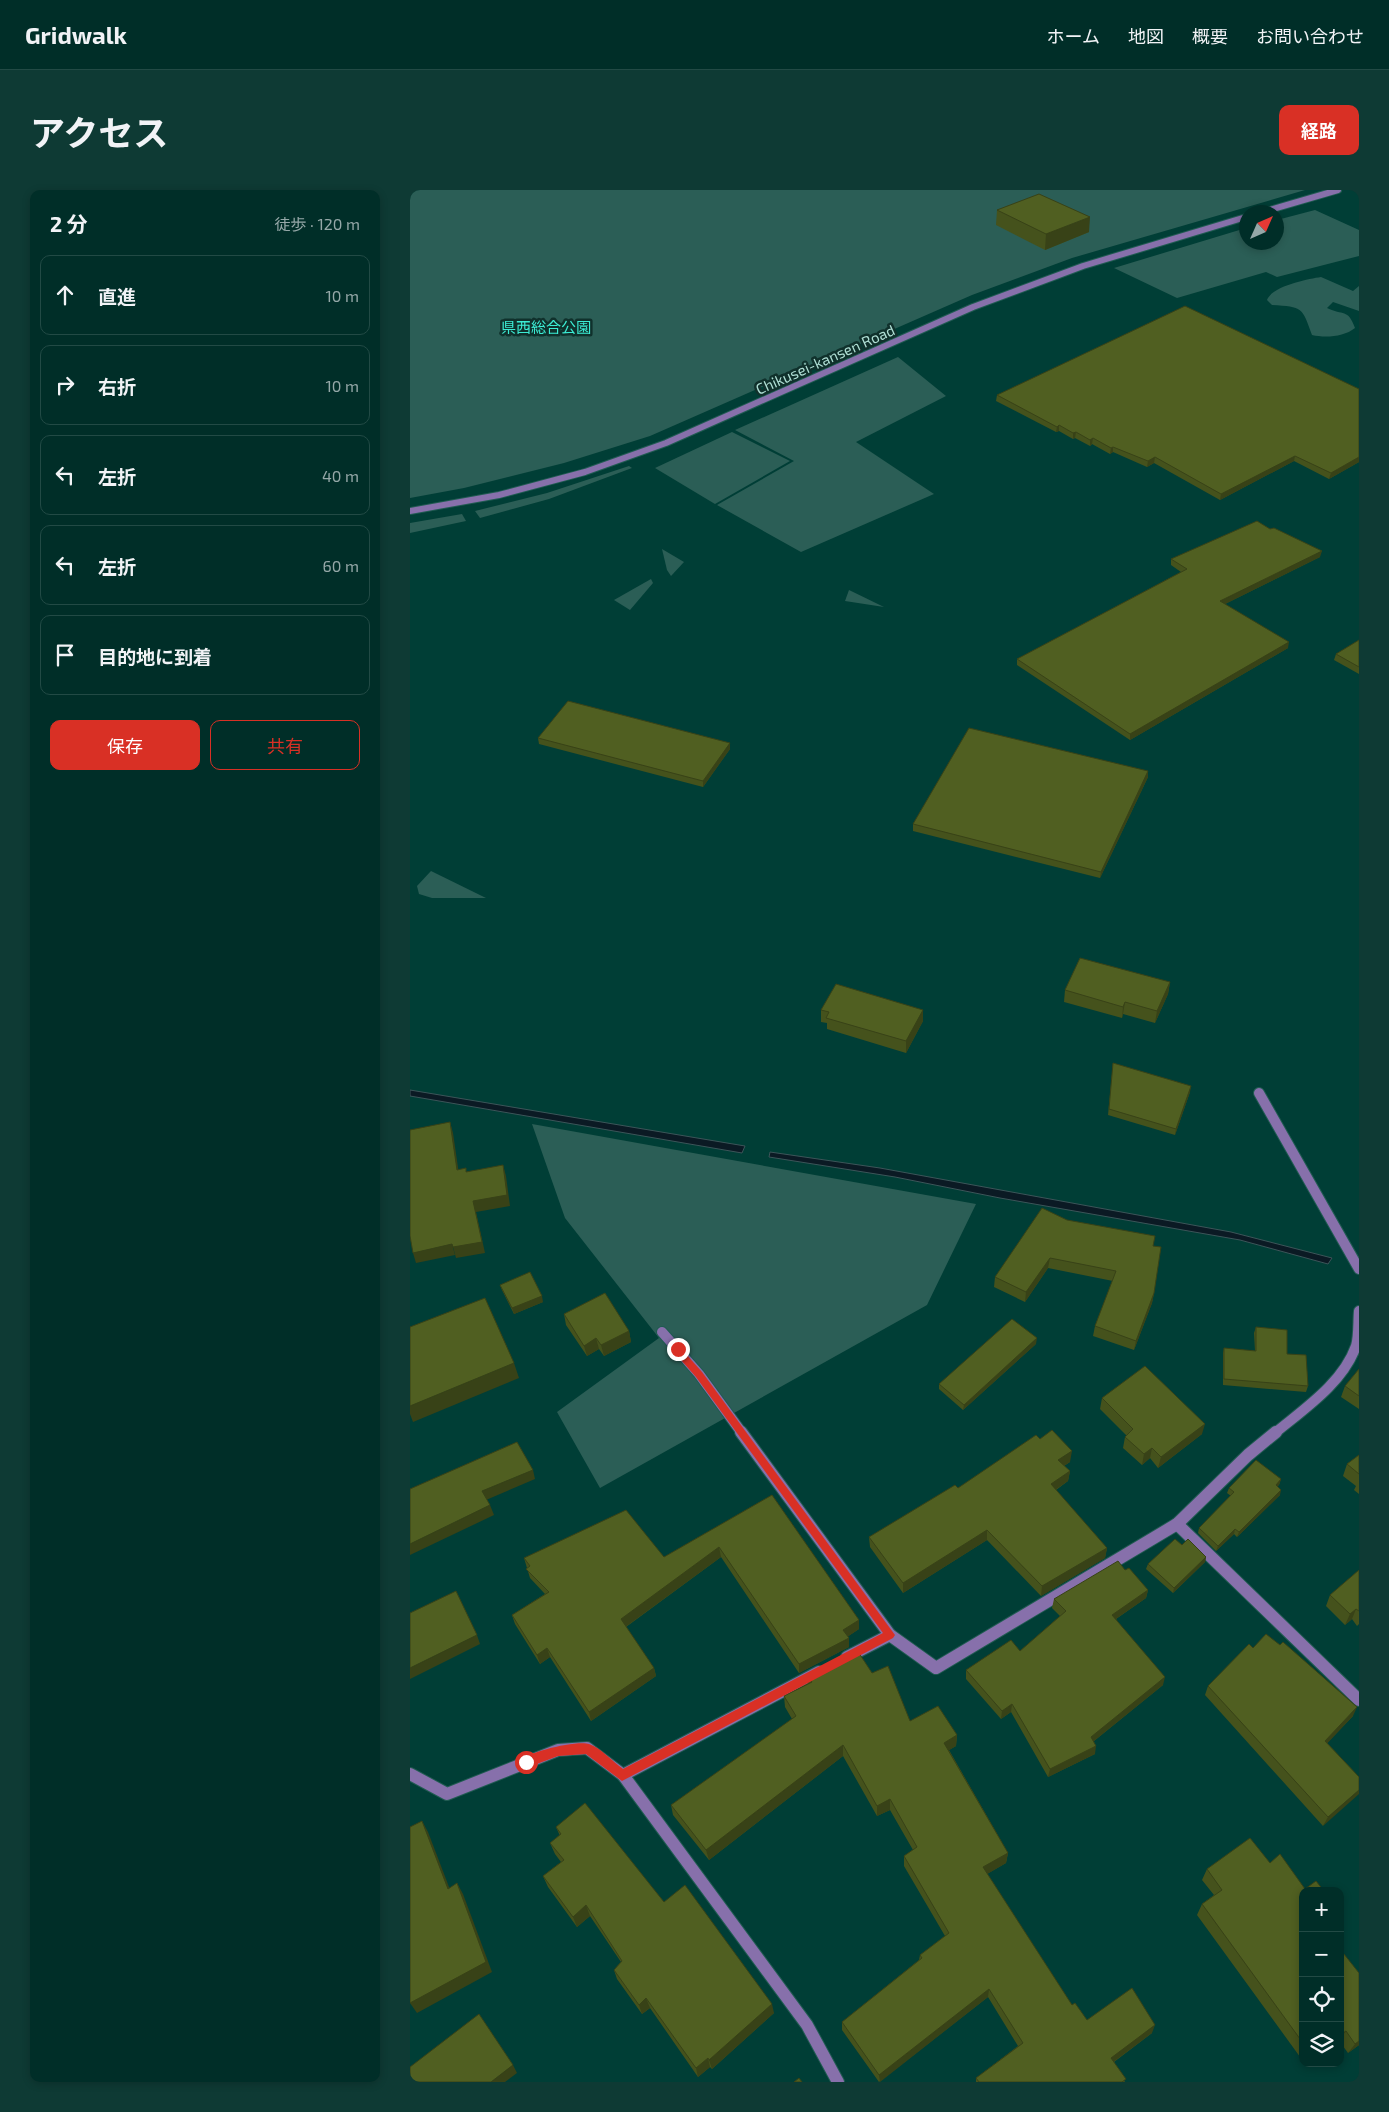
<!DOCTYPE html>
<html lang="ja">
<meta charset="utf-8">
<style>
:root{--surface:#002e28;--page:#0e3a34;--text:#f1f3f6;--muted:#95a8a8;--line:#224a45;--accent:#d93025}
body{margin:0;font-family:"Exo 2","Noto Sans JP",sans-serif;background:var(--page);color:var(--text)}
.controls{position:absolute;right:15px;bottom:15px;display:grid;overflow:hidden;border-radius:10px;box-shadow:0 2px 8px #0003}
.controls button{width:45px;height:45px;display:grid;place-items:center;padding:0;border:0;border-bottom:1px solid var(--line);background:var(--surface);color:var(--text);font:25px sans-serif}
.compass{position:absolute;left:829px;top:15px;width:45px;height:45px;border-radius:50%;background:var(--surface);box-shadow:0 2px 8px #0003;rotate:45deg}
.stop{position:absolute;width:15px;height:15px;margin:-11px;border:4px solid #d93025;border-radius:50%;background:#fff}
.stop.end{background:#d93025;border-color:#fff;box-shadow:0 1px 5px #0008}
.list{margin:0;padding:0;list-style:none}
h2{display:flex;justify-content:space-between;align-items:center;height:65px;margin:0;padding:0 20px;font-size:21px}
h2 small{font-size:16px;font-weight:400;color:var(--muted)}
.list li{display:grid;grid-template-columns:32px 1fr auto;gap:15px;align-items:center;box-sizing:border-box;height:80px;margin:0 10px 10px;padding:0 10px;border:1px solid var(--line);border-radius:10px}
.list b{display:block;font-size:19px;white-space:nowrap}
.list em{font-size:16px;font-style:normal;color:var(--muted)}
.actions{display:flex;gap:10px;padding:15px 20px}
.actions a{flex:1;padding:11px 0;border:1px solid var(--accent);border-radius:10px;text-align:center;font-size:18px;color:var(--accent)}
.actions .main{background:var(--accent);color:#fff}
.icon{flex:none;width:28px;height:28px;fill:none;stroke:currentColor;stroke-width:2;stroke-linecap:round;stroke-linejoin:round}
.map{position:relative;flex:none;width:949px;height:1892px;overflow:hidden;border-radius:10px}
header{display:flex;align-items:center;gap:30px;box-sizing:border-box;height:70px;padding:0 25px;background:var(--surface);border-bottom:1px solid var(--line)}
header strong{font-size:24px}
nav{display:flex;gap:28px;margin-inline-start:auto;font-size:18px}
.intro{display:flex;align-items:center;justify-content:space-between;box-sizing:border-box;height:120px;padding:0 30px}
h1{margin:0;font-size:35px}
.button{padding:12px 22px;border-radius:10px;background:var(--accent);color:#fff;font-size:18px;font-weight:700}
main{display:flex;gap:30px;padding:0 30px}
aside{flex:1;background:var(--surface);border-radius:10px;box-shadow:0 2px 8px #0003}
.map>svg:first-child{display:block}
.green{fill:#2b5e56}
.water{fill:#0b1a24;stroke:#3c5559}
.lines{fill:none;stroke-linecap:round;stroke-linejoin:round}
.minor-far1-casing{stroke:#205b52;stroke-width:12}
.minor-casing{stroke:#205b52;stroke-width:14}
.tertiary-casing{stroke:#205b52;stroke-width:8}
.minor-far1{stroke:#8770ab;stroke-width:10}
.minor{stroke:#8770ab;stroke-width:12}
.tertiary{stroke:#8770ab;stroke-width:6}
.wall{fill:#45521c}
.shaded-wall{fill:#384217}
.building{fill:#505f21;stroke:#384217}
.route{fill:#d93025}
.labels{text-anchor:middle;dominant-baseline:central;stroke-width:5;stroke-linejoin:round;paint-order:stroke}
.far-park-label{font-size:15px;fill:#3cecd4;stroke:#10312c}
.far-street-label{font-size:15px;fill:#afded4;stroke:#10312c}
</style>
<header>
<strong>Gridwalk</strong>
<nav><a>ホーム</a><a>地図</a><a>概要</a><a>お問い合わせ</a></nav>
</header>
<div class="intro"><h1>アクセス</h1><a class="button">経路</a></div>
<main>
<aside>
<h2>2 分<small>徒歩 · 120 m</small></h2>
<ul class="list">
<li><svg class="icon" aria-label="ahead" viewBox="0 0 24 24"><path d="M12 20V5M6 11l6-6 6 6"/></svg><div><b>直進</b></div><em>10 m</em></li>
<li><svg class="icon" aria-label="right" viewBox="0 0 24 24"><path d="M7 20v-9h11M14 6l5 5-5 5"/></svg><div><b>右折</b></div><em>10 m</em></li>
<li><svg class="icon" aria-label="left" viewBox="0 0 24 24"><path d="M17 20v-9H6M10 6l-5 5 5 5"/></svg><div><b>左折</b></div><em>40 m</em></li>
<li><svg class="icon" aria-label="left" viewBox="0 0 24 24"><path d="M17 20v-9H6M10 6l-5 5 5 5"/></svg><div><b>左折</b></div><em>60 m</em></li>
<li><svg class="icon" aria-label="arrive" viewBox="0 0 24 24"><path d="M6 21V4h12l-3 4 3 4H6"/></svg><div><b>目的地に到着</b></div></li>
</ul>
<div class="actions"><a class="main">保存</a><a>共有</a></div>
</aside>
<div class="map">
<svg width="949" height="1892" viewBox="0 0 949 1892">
<rect width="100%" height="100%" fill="#003e36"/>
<!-- green -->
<g class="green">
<polygon points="0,0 895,0 662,68 562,105 240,246 154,273 54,298 0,308"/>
<polygon points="905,20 949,40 949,66 867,87 856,82 767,108 704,78 836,38 836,52 866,52 867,30"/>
<path d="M911 87 943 101 949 96V121L923 112 917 118C933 126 938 118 945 138 934 147 915 148 902 145 892 117 893 117 862 115L857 110C862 96 898 89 911 87Z"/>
<polygon points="488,167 536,206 446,252 524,304 391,362 307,315 384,271 325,240"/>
<polygon points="322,242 380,271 305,314 245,278"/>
<polygon points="219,276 222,278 139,309 70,328 65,321 137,303"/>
<polygon points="52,324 56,331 0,343 0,333"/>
<polygon points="252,359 274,372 261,386 257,380"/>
<polygon points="241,389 243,393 220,420 204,410"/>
<polygon points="439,400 474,417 435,411"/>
<polygon points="21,681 76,708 22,708 9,704 7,696"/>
<polygon points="122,934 566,1014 517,1115 190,1298 147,1222 249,1148 155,1028"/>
</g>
<!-- water -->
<g class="water">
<polygon points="0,900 335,956 332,963 0,906"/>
<polygon points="360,962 470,978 821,1042 922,1068 918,1074 830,1050 590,1008 485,987 359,967"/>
</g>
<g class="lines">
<!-- minor-far1 casing -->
<g class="minor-far1-casing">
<g id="minor-far1">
<polyline points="849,903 949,1079"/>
<polyline points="252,1142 289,1184 332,1243"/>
<path d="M865 1243C894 1219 933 1193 946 1156 949 1146 948 1132 949 1121"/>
</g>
</g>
<!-- minor casing -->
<g class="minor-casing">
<g id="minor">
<polyline points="331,1242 480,1445"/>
<polyline points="767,1334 949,1510"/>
<polyline points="437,1467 480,1445 526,1478 767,1334 838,1265 866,1242"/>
<polyline points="0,1584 37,1604 148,1560 177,1558 213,1585 397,1835 428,1892"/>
<polyline points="213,1585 409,1482"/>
</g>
</g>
<!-- tertiary casing -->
<g class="tertiary-casing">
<g id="tertiary">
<polyline points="853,22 928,0"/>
<polyline points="0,321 89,305 175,282 256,253 563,117 673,76 836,27"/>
</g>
</g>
<!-- minor-far1 -->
<use href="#minor-far1" class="minor-far1"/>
<!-- minor -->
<use href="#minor" class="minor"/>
<!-- tertiary -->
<use href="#tertiary" class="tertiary"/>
</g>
<!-- wall -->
<g class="wall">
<polygon points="587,20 679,42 635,60 586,35"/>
<polygon points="949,199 949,272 919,289 884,271 810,310 744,273 737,277 703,262 700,264 682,254 680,256 665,248 663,249 649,241 646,242 586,211 587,205"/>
<polygon points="860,339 910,367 815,414 878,458 720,550 607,475 607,469 771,382 761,375 761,369"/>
<polygon points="949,450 949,484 924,470 926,464"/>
<polygon points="128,548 320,559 293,597 129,554"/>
<polygon points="738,581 738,587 690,688 503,641 503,634"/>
<polygon points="760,792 758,804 745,833 713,824 712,828 654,812 655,800"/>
<polygon points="411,820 513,831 496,863 417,839 417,833 411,832"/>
<polygon points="703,873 780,902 765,945 698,925"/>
<polygon points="657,1030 743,1056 744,1103 742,1113 724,1160 683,1146 685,1136 703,1091 638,1078 615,1112 584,1097 585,1087"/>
<polygon points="90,1095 133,1112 104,1124 92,1100"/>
<polygon points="154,1124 219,1141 221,1152 194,1166 189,1159 177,1166 156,1135"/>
<polygon points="846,1137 877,1164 898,1196 896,1202 813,1195 813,1163 814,1158 845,1161 844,1143"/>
<polygon points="626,1154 553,1220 529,1199 529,1194"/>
<polygon points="949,1179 949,1219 931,1207 935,1196"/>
<polygon points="692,1208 792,1244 748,1278 740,1268 732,1275 713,1258 715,1247 717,1246 690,1219"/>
<polygon points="630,1249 660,1272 654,1276 660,1281 658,1291 646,1300 697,1358 695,1368 631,1406 577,1350 493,1403 460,1357 459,1347 548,1298"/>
<polygon points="949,1265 949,1304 944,1300 946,1296 933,1286 937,1274"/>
<polygon points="871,1289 869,1295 867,1296 870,1305 827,1347 824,1344 806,1361 788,1343 789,1338 821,1306 817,1303 819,1298"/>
<polygon points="362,1305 449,1430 449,1439 437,1447 439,1457 389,1483 311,1367 216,1437 244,1478 246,1486 181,1531 140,1467 130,1474 105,1434 102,1425 135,1404 120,1388 114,1368 254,1367"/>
<polygon points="796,1367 795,1372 763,1403 736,1379 738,1374"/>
<polygon points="715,1380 738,1400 736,1408 706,1429 753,1495 684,1551 685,1564 638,1587 601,1522 591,1529 556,1489 556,1480 610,1461 650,1426 642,1418 644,1409"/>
<polygon points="949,1380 949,1434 947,1436 942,1429 935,1435 916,1416 920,1405"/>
<polygon points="843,1458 943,1526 917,1553 949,1587 913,1636 795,1505 798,1496"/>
<polygon points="462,1483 500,1531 547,1545 546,1556 539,1560 598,1663 596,1673 577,1684 662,1815 677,1830 742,1843 704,1872 715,1892 566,1892 566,1888 608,1856 578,1807 469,1892 432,1840 432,1832 509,1770 510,1765 535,1746 494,1676 494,1666 503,1660 480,1620 467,1626 433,1566 299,1670 263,1625 261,1615 382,1529 375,1517 374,1506 398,1493 398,1486"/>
<polygon points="146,1637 254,1712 364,1823 302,1879 300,1877 288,1887 240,1818 232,1824 207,1789 204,1780 211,1772 180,1726 167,1737 138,1697 133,1686 151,1672 145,1664 140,1653 150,1646"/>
<polygon points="860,1673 895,1699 893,1701 893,1871 787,1725 792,1714 804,1705 792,1690 797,1679"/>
<polygon points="930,1759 949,1855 938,1863 930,1852"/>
</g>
<!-- shaded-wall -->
<g class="shaded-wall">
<polygon points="680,27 679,42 635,60 636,44"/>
<polygon points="649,235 649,241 646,242 647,237"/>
<polygon points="666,242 665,248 663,249 663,243"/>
<polygon points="683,248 682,254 680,256 680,250"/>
<polygon points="703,257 703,262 700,264 701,258"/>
<polygon points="885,266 884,271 810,310 811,304"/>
<polygon points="745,267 744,273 737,277 738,271"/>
<polygon points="949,267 949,272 919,289 921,283"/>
<polygon points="912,361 910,367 809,417 810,411"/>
<polygon points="879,452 878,458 720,550 720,544"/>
<polygon points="320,553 320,559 293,597 293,591"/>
<polygon points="738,581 738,587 690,688 691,682"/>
<polygon points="760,792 758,804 745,833 747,821"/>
<polygon points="715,812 713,824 712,828 713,817"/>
<polygon points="513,820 513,831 496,863 496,851"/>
<polygon points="781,896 780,902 765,945 766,939"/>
<polygon points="40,932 43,943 50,991 47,980"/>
<polygon points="93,975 96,986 100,1016 66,1022 75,1063 46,1068 43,1057 63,1011"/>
<polygon points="42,1054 45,1065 6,1073 3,1063"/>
<polygon points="640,1068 638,1078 615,1112 616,1102"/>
<polygon points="744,1103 742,1113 724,1160 726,1151"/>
<polygon points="132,1106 133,1112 104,1124 102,1118"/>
<polygon points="219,1141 221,1152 194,1166 191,1155"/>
<polygon points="186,1148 189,1159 177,1166 174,1156"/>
<polygon points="627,1148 626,1154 553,1220 554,1215"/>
<polygon points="104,1173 109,1188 3,1232 0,1224 0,1216"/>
<polygon points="795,1234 792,1244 748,1278 751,1267"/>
<polygon points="742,1258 740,1268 732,1275 734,1264"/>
<polygon points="662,1261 660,1272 647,1280 648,1270"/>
<polygon points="123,1280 125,1289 76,1310 72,1301"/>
<polygon points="660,1281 658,1291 639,1304 641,1294"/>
<polygon points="871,1289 869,1295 864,1300 866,1295"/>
<polygon points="871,1300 870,1305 827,1347 829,1342"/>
<polygon points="80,1315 84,1325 0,1365 0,1354"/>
<polygon points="825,1339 824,1344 806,1361 808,1356"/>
<polygon points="577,1340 577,1350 493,1403 493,1393"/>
<polygon points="309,1357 311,1367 214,1438 211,1429"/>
<polygon points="697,1358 695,1368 631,1406 632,1396"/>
<polygon points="796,1367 795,1372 763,1403 764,1398"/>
<polygon points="738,1400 736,1408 700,1433 702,1425"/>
<polygon points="946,1419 942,1429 935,1435 940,1424"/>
<polygon points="449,1430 449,1439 434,1449 433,1440"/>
<polygon points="67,1445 70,1454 0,1489 0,1478"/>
<polygon points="439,1448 439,1457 389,1483 389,1474"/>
<polygon points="137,1458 140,1467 130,1474 127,1465"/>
<polygon points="244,1478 246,1486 181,1531 179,1522"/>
<polygon points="755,1487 753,1495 679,1555 681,1547"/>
<polygon points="602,1514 601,1522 591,1529 592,1521"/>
<polygon points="947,1517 943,1526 911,1560 915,1551"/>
<polygon points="547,1545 546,1556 534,1563 534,1553"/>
<polygon points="433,1555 433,1566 299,1670 296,1660"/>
<polygon points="686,1556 685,1564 638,1587 640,1579"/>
<polygon points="949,1600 949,1604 913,1636 918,1627"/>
<polygon points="480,1609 480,1620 467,1626 467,1616"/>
<polygon points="12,1631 18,1642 44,1710 38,1699"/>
<polygon points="598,1663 596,1673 572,1687 573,1677"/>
<polygon points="47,1693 53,1704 82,1782 7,1823 0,1813"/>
<polygon points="176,1715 180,1726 167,1737 163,1727"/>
<polygon points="579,1799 578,1807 470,1892 469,1885"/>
<polygon points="236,1808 240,1818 232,1824 229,1815"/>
<polygon points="362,1814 364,1823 302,1879 299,1870"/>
<polygon points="745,1835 742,1843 698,1876 701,1868"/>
<polygon points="936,1841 930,1849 930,1845"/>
<polygon points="949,1851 949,1855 938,1863 945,1854"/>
<polygon points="298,1868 300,1877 288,1887 286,1878"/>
<polygon points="103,1875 107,1883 95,1892 81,1892"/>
</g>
<!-- building -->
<g class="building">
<polygon points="629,4 680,27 636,44 587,20"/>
<polygon points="775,116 949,199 949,267 921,283 885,266 811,304 745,267 738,271 703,257 701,258 683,248 680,250 666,242 663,243 649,235 647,237 587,205"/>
<polygon points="847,331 860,339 864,338 912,361 810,411 879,452 720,544 607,469 777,379 761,369"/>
<polygon points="949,450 949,477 926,464"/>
<polygon points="158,511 320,553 293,591 128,548"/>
<polygon points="559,538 738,581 691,682 503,634"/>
<polygon points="670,768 760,792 747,821 715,812 713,817 655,800"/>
<polygon points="426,794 513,820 496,851 416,828 419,822 411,820"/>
<polygon points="703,873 781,896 766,939 699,919"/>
<polygon points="40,932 47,980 56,978 56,982 93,975 97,1005 63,1011 72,1052 43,1057 42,1054 3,1063 0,1046 0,940"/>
<polygon points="632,1018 657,1030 745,1046 743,1056 751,1057 744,1103 726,1151 685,1136 706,1081 640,1068 616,1102 585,1087"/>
<polygon points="120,1082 132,1106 102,1118 90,1095"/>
<polygon points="195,1103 219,1141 191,1155 186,1148 174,1156 154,1124"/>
<polygon points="75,1108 104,1173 0,1216 0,1137"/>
<polygon points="602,1129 627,1148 554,1215 529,1194"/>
<polygon points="846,1137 877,1140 877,1164 896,1165 898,1196 814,1189 814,1158 846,1161"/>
<polygon points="735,1176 795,1234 751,1267 742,1258 734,1264 715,1247 723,1239 692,1208"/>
<polygon points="949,1179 949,1206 935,1196"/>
<polygon points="642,1240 662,1261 648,1270 660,1281 641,1294 697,1358 632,1396 577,1340 493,1393 459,1347 545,1295 548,1298 626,1245 630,1249"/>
<polygon points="107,1252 123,1280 72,1301 80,1315 0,1354 0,1299"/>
<polygon points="949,1265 949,1284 937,1274"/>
<polygon points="846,1270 871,1289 866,1295 871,1300 829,1342 825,1339 808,1356 789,1338 824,1302 819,1298"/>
<polygon points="362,1305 449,1430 433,1440 439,1448 389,1474 309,1357 211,1429 244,1478 179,1522 137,1458 127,1465 102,1425 139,1402 116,1379 120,1376 114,1368 216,1320 254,1367"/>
<polygon points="765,1349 772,1355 778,1349 796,1367 764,1398 738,1374"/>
<polygon points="708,1371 715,1380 719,1378 738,1400 702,1425 755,1487 681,1547 686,1556 640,1579 602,1514 592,1521 556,1480 601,1450 610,1461 656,1421 644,1409"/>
<polygon points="949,1380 949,1421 946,1419 940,1424 920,1405"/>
<polygon points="46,1401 67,1445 0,1478 0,1423"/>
<polygon points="856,1444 870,1455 873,1452 947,1517 915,1551 949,1587 949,1600 918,1627 798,1496 839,1454 843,1458"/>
<polygon points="447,1460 462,1483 478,1476 500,1531 528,1516 547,1545 534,1553 598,1663 573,1677 662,1815 665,1813 677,1830 722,1798 745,1835 701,1868 716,1889 712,1892 569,1892 566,1888 613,1853 579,1799 469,1885 432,1832 512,1768 510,1765 539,1743 494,1666 507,1657 480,1609 467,1616 433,1555 296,1660 261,1615 386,1526 374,1506 402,1492 398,1486"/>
<polygon points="175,1613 254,1712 275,1695 362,1814 299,1870 298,1868 286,1878 236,1808 229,1815 204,1780 212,1771 176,1715 163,1727 133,1686 154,1670 140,1653 151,1644 146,1637"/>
<polygon points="12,1631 38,1699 47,1693 76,1772 0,1813 0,1637"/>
<polygon points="840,1648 860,1673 870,1664 895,1699 906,1691 914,1701 893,1701 893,1853 792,1714 812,1700 797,1679"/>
<polygon points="930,1759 949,1783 949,1851 945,1854 936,1841 930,1845"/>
<polygon points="69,1824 103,1875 81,1892 0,1892 0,1877"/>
<polygon points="389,1888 392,1892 384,1892"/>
</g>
<!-- route -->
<path class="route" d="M268 1155 292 1182 485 1445 483 1448 212 1591 176 1564 148 1566 116 1578 110 1572C115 1562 167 1550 179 1554 191 1558 203 1572 213 1579L473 1443 286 1187 264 1162V1156Z"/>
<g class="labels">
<!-- far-park labels -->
<g class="far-park-label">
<text x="136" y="137">県西総合公園</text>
</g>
<!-- far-street labels -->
<g class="far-street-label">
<text transform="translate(415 169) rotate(-24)">Chikusei-kansen Road</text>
</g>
</g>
</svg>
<div class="controls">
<button>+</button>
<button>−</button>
<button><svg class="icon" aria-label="locate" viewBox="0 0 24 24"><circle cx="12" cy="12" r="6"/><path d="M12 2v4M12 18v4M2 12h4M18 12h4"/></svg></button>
<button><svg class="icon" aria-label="layers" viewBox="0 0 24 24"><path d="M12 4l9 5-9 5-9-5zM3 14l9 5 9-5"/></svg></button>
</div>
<svg class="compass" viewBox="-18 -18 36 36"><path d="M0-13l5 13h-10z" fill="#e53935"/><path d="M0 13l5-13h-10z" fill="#95a8a8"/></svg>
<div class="stop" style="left:116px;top:1572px"></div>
<div class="stop end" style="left:268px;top:1159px"></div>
</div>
</main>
